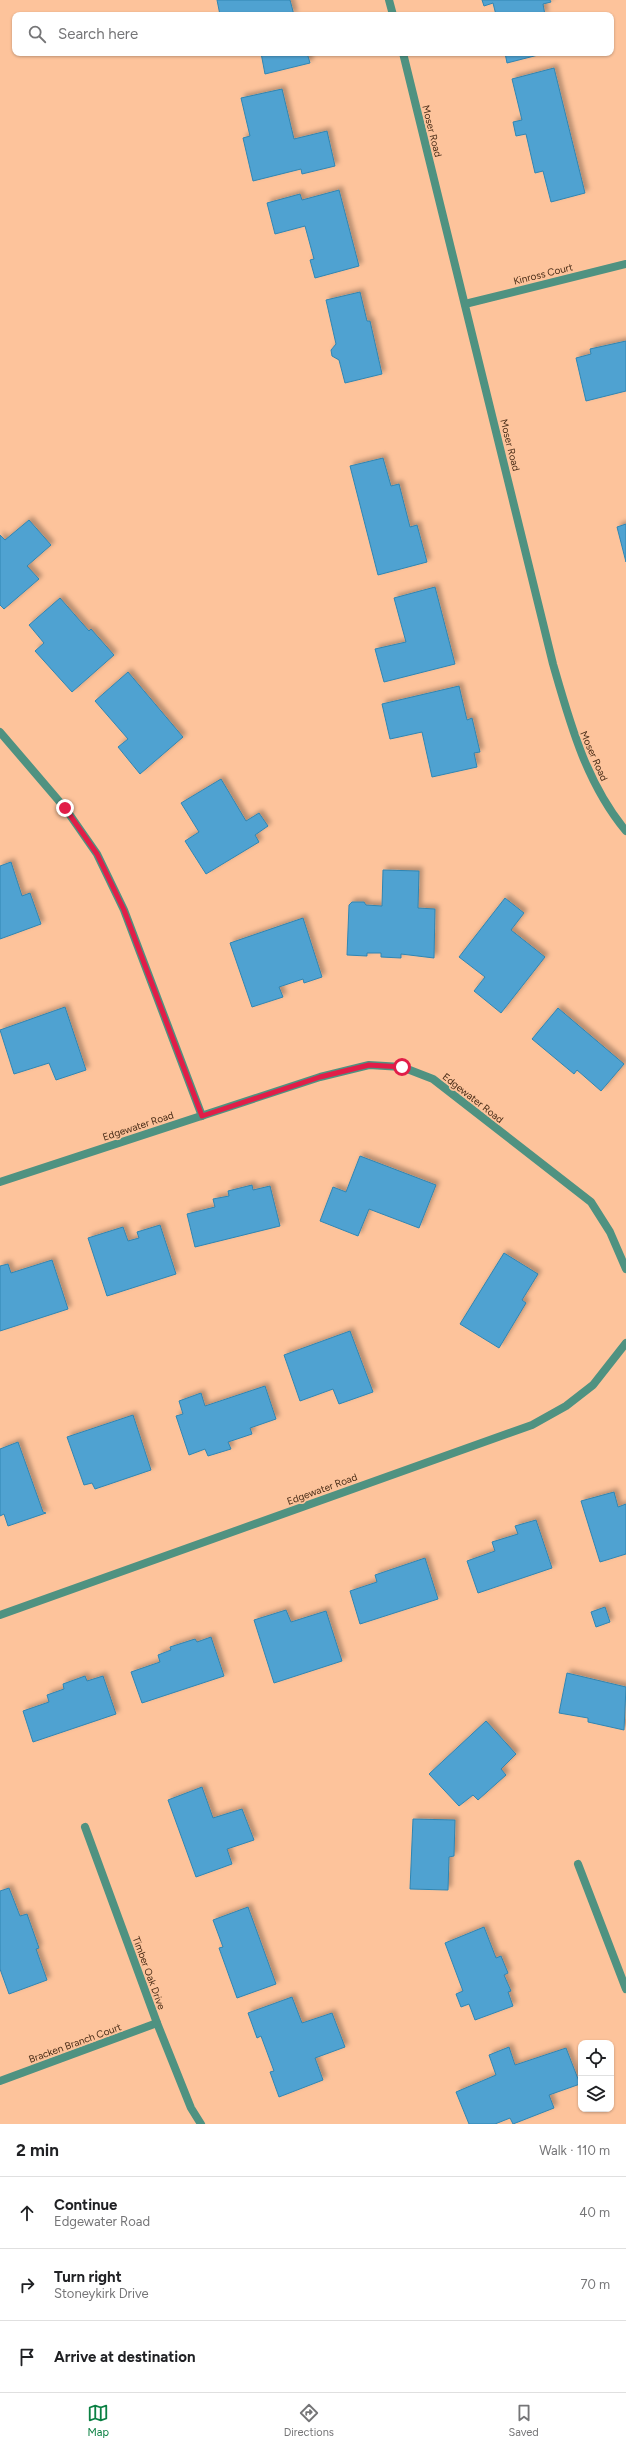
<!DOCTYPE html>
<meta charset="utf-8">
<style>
:root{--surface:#fff;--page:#f6f6f6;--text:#202124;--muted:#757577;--line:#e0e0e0;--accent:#0b8043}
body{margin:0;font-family:Figtree,sans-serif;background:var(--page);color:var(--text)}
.controls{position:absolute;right:12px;bottom:12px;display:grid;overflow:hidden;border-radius:8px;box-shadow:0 1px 3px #0004}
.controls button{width:36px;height:36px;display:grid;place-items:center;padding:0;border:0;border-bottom:1px solid var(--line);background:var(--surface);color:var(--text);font:20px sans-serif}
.stop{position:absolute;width:12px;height:12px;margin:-9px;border:3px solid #e11d48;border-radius:50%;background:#fff}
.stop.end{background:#e11d48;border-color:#fff;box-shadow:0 1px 4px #0008}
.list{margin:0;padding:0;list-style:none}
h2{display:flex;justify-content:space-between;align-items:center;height:52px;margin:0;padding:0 16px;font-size:17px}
h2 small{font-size:13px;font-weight:400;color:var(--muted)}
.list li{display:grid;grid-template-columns:26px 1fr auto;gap:12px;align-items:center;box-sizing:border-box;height:72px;padding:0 16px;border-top:1px solid var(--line)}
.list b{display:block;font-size:15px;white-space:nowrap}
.list p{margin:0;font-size:13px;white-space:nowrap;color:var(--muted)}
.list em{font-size:13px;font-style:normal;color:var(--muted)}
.icon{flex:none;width:22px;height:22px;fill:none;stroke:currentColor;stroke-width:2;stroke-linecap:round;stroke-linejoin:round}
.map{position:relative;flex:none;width:626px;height:2124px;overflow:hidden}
.search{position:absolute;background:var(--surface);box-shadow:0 1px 3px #0004;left:12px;right:12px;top:12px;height:44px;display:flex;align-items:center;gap:10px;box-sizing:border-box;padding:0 14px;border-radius:8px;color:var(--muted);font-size:15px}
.sheet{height:268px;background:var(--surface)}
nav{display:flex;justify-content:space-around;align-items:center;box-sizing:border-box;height:56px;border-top:1px solid var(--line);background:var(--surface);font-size:11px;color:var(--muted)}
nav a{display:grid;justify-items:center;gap:2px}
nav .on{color:var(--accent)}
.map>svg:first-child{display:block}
.building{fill:#4fa2d1;stroke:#3086b3;filter:url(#shadow)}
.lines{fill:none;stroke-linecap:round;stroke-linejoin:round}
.minor{stroke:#4f9281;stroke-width:8}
.tertiary{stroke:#4f9281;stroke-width:8}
.route{stroke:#e11d48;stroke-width:5}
.labels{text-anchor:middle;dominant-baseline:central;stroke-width:3.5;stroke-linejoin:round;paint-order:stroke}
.street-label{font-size:10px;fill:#482c17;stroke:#fdc39b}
</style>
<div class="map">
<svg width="626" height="2124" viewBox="0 0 626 2124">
<defs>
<filter id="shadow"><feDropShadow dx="3.5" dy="-3.5" stdDeviation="2" flood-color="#0004"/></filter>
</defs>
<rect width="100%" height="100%" fill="#fdc39b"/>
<!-- building -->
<g class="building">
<polygon points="217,0 290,0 294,15 220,15"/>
<polygon points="482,0 550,0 551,2 543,4 545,15 496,15 493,3 484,6"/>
<polygon points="261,53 307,53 310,63 265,74"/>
<polygon points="505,53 542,53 542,54 507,63"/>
<polygon points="554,68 585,193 551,202 543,171 535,173 526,134 516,136 513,122 522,120 512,79"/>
<polygon points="282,89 294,139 327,131 335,166 302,174 301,169 253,181 243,138 250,136 241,98"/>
<polygon points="339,190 359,266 315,278 310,260 314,259 305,226 275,234 267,203 300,194 302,200"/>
<polygon points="360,292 367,321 370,321 382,374 345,383 339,360 332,356 331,350 336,344 326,300"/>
<polygon points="626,341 626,391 586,401 576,358 591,354 590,349"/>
<polygon points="383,458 391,486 399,484 410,527 417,525 427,562 378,575 350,466"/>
<polygon points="29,520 51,545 27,566 39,579 4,609 0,605 0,535 5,540"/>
<polygon points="626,524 626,562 617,527"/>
<polygon points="435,587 455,664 384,682 375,649 406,642 394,598"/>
<polygon points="60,598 89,631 91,629 114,655 72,692 35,651 44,643 29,625"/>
<polygon points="128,672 183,737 140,774 118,747 128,739 95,701"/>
<polygon points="459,686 467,720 472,718 480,752 474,753 477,767 432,777 422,732 390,739 382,704"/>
<polygon points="221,779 246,821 259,813 268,826 255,835 259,842 206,874 185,841 199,832 181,803"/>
<polygon points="11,862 22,896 30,893 41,924 0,939 0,866"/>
<polygon points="383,870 419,871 418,908 435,909 434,958 401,954 401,958 381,957 381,953 367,953 367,956 347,955 349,905 352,902 364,902 366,905 382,906"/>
<polygon points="505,898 524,913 511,930 545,957 501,1013 474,991 485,977 459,957"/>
<polygon points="303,918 322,977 304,983 303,979 279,987 283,997 252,1007 230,943"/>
<polygon points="65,1007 86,1070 56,1080 49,1063 14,1074 0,1030"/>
<polygon points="558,1008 624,1064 601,1091 577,1070 574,1074 532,1039"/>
<polygon points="360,1156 436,1185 419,1228 369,1209 358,1236 320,1221 333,1187 346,1192"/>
<polygon points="252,1185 253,1190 270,1186 280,1226 195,1247 187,1214 215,1207 213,1199 229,1196 228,1191"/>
<polygon points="160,1225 176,1274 107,1296 88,1238 123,1227 128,1241 139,1238 137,1232"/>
<polygon points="504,1253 538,1274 522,1300 526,1303 499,1348 460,1324"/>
<polygon points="52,1260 68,1309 0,1331 0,1266 8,1264 11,1273"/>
<polygon points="350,1331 373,1392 339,1404 333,1389 300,1401 284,1355"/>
<polygon points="265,1386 276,1419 250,1428 252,1434 228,1442 231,1449 208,1456 205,1449 189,1455 176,1416 183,1414 179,1401 201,1393 205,1406"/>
<polygon points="133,1415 151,1470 95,1489 92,1483 84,1485 67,1437"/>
<polygon points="18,1442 43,1512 46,1513 8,1526 4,1514 0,1516 0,1449"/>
<polygon points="614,1492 618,1507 626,1504 626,1554 600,1562 581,1501"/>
<polygon points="536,1520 552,1568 478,1593 467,1561 495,1551 492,1542 518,1534 515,1526"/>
<polygon points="425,1558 438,1599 360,1624 350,1591 377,1582 375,1575"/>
<polygon points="605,1607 610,1622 596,1627 591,1612"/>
<polygon points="286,1610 291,1622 326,1611 342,1661 274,1683 254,1620"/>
<polygon points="211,1637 224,1676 142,1703 131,1672 160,1662 158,1655 171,1650 170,1647 195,1639 197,1642"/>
<polygon points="567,1673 626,1687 624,1730 588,1722 588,1718 559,1713"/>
<polygon points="85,1676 87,1681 103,1676 116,1714 33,1742 23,1711 49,1702 47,1695 64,1689 63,1684"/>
<polygon points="486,1721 516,1754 501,1769 506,1775 478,1800 473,1795 459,1806 429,1774"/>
<polygon points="202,1787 213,1818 242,1809 254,1840 227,1849 232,1864 196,1877 168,1800"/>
<polygon points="413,1819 455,1820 454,1856 449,1857 448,1890 410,1889"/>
<polygon points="9,1888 20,1916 27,1914 39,1948 36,1949 47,1980 9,1994 0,1969 0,1891"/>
<polygon points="248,1907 276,1984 237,1998 219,1948 223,1947 213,1920"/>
<polygon points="484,1927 496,1958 501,1956 508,1973 504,1975 511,1991 508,1992 513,2006 475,2020 469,2004 461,2007 456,1994 463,1991 445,1943"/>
<polygon points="292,1997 302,2023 332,2013 345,2047 315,2058 323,2080 279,2097 270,2072 274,2071 261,2036 257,2038 248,2013"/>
<polygon points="509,2047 515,2065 566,2048 580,2084 549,2095 554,2108 513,2124 510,2118 495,2124 469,2124 456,2092 496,2075 489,2055"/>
</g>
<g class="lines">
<!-- minor -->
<g class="minor">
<polyline points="465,304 626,264"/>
<polyline points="0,732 65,808 97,854 124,910 202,1116"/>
<polyline points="0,1182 320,1077 369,1065 402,1067 433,1079 591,1202 610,1232 626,1269"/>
<polyline points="0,1615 532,1425 566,1406 593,1385 626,1343"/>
<polyline points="85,1827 157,2023 191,2108 201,2124"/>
<polyline points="578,1864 626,1989"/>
<polyline points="0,2081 157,2023"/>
</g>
<!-- tertiary -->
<g class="tertiary">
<polyline points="389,0 393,15"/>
<path d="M403 53 553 664C570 723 586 783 626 831"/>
</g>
</g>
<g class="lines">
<!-- route -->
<polyline class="route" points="65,808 97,854 124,910 202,1116 320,1077 369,1065 402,1067"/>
</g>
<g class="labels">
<!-- street labels -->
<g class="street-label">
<text transform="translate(432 131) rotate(76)">Moser Road</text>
<text transform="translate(543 274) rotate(-14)">Kinross Court</text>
<text transform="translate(510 445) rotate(76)">Moser Road</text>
<text transform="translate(594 756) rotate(66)">Moser Road</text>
<text transform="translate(473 1098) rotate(38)">Edgewater Road</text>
<text transform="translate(138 1126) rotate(-18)">Edgewater Road</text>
<text transform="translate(322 1489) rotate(-20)">Edgewater Road</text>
<text transform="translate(149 1973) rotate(70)">Timber Oak Drive</text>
<text transform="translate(75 2043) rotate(-20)">Bracken Branch Court</text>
</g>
</g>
</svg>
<div class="controls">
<button><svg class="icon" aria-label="locate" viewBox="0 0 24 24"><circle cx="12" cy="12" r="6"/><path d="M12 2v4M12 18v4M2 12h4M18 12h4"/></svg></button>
<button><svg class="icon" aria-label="layers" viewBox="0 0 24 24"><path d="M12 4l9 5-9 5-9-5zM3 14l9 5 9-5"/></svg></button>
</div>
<div class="stop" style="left:402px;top:1067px"></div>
<div class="stop end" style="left:65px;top:808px"></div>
<div class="search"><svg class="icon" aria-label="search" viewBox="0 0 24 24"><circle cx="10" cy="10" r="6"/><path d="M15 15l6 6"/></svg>Search here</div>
</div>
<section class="sheet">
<h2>2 min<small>Walk · 110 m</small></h2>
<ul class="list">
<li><svg class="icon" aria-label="ahead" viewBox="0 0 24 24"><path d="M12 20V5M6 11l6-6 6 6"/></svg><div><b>Continue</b><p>Edgewater Road</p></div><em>40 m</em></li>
<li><svg class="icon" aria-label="right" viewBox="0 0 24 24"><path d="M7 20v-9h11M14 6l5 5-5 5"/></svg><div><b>Turn right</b><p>Stoneykirk Drive</p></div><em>70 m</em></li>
<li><svg class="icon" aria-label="arrive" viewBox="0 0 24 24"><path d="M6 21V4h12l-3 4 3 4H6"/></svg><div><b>Arrive at destination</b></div></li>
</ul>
</section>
<nav>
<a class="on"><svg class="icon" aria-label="map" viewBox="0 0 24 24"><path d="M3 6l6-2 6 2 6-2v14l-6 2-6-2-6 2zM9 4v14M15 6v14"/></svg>Map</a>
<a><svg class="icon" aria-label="directions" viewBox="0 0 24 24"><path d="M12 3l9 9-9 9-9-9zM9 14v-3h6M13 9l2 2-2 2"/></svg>Directions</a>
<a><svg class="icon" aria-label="saved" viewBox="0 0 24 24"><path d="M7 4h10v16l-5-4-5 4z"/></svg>Saved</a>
</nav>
